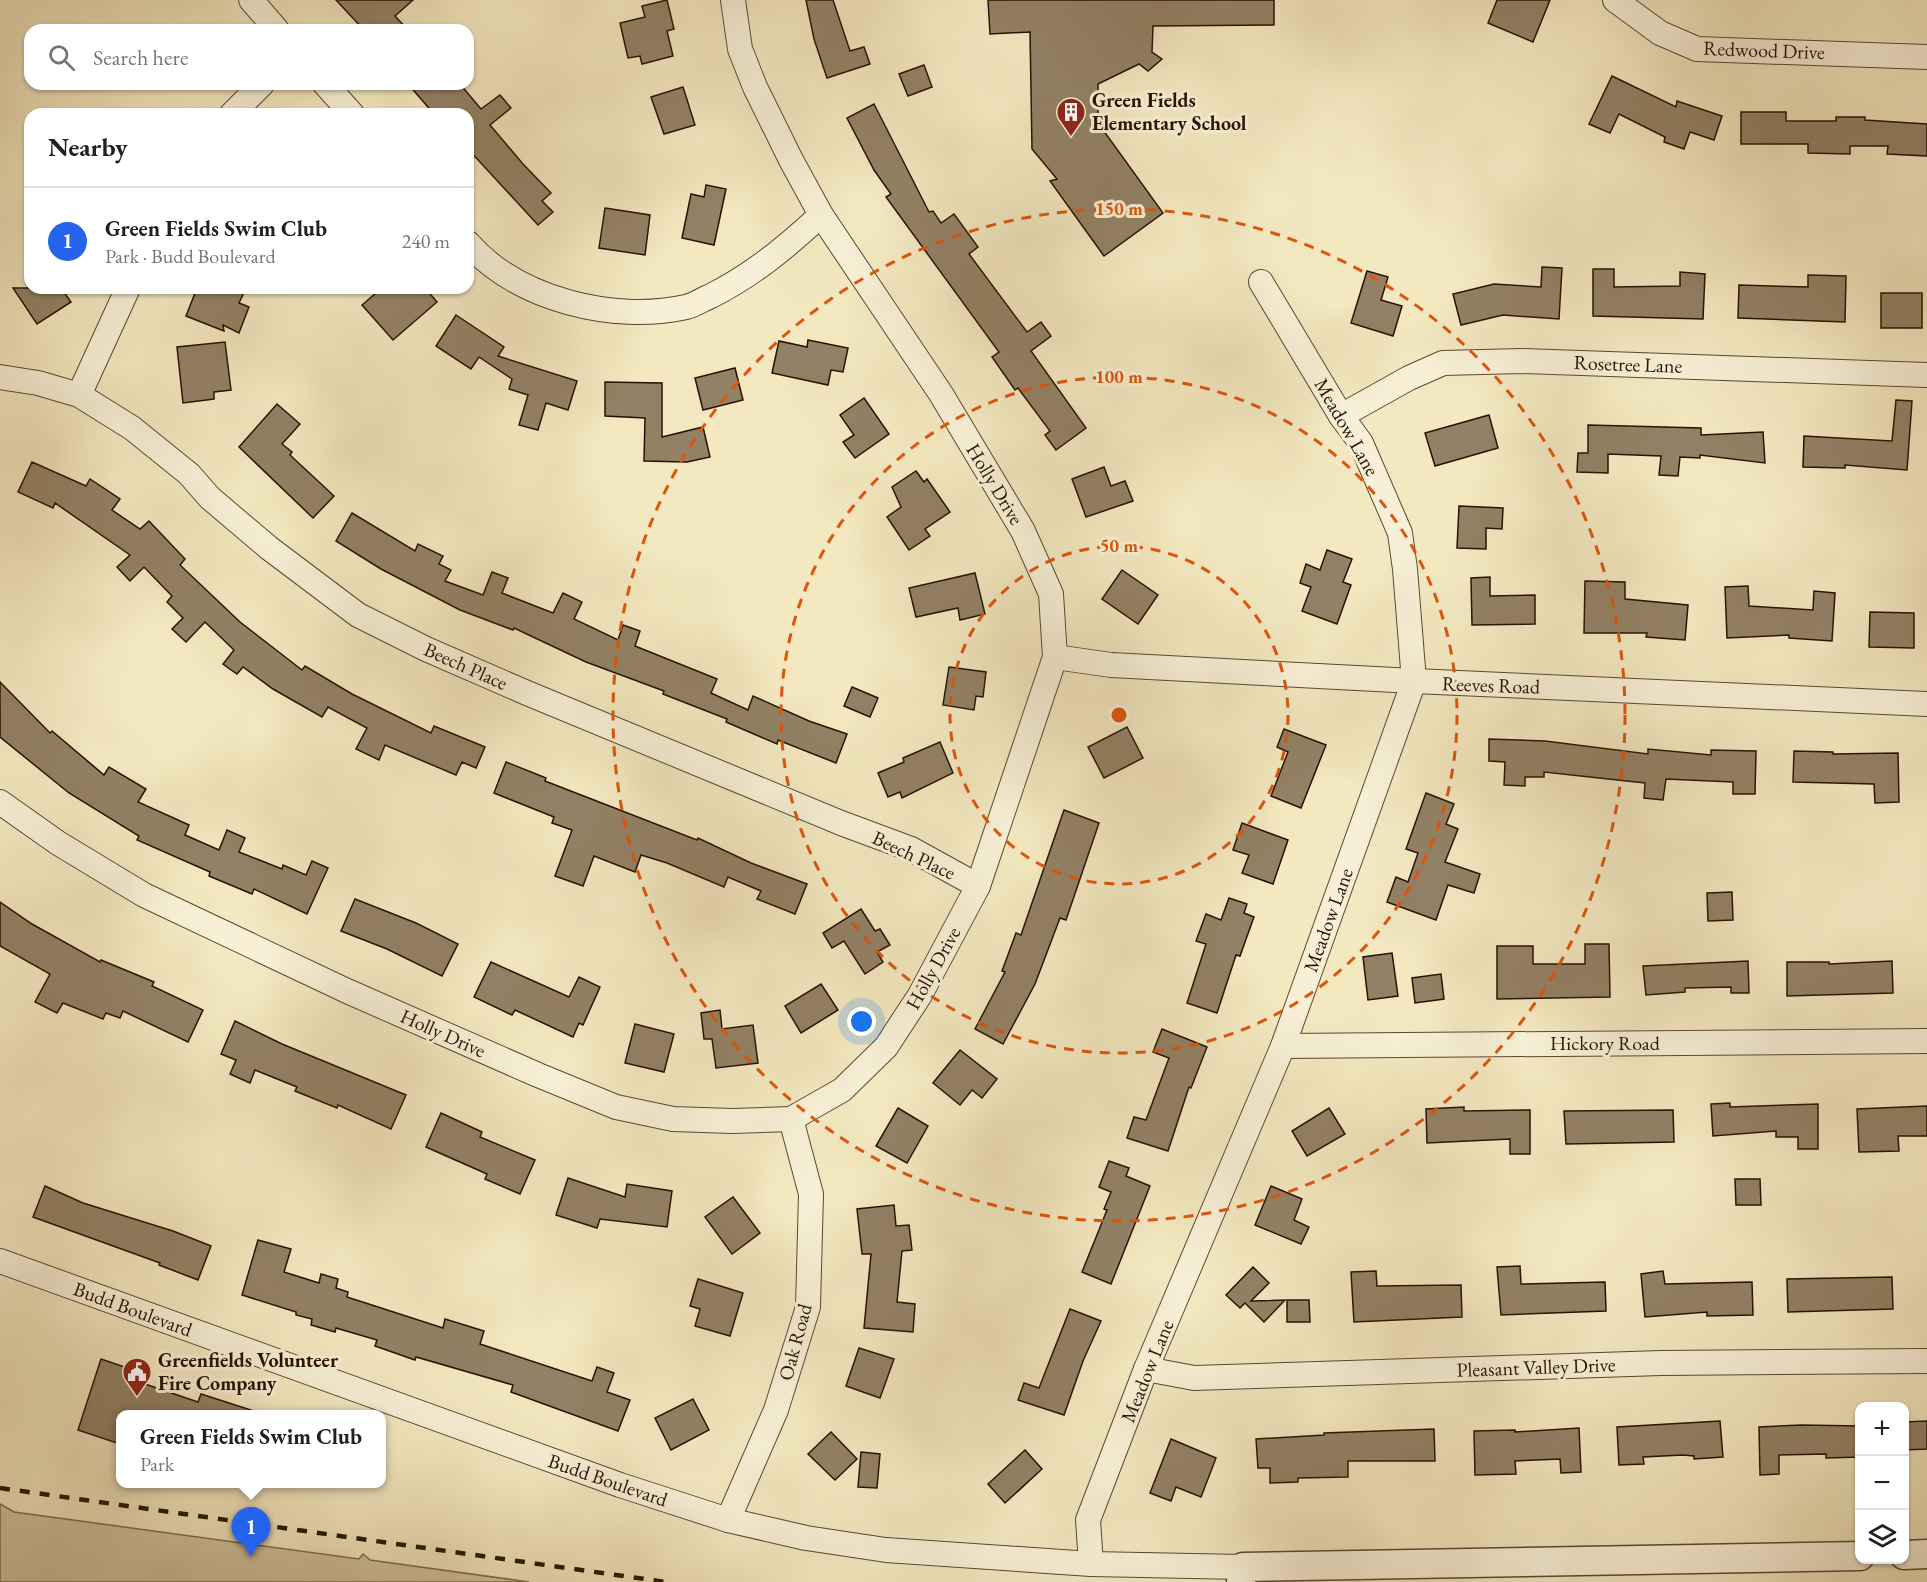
<!DOCTYPE html>
<meta charset="utf-8">
<style>
:root{--surface:#fff;--page:#f2f2f2;--text:#202124;--muted:#757577;--line:#e0e0e0;--accent:#2563eb}
body{margin:0;font-family:"EB Garamond",serif;background:var(--page);color:var(--text)}
.controls{position:absolute;right:18px;bottom:18px;display:grid;overflow:hidden;border-radius:12px;box-shadow:0 2px 4px #0004}
.controls button{width:54px;height:54px;display:grid;place-items:center;padding:0;border:0;border-bottom:2px solid var(--line);background:var(--surface);color:var(--text);font:30px sans-serif}
.you{position:absolute;left:862px;top:1022px;width:21px;height:21px;margin:-15px;border:4px solid #fff;border-radius:50%;background:#1a73e8;box-shadow:0 0 0 9px #1a73e833}
.badge{display:grid;place-items:center;width:39px;height:39px;border-radius:50%;background:var(--accent);color:#fff;font-size:20px;font-weight:700}
.pin{position:absolute;translate:-50% -50px;filter:drop-shadow(0 2px 3px #0008)}
.pin::after{content:'';position:absolute;top:32px;width:21px;height:18px;background:inherit;clip-path:polygon(0 0,100% 0,50% 100%)}
.popup{position:absolute;left:116px;top:1410px;width:270px;height:78px;box-sizing:border-box;display:grid;place-content:center;border-radius:12px;background:var(--surface);filter:drop-shadow(0 2px 4px #0005);font-size:20px;white-space:nowrap;color:var(--muted)}
.popup b{font-size:22px;color:var(--text)}
.popup::after{content:'';position:absolute;left:50%;top:100%;margin-left:-12px;border:12px solid transparent;border-top-color:var(--surface)}
.list{margin:0;padding:0;list-style:none}
h2{display:flex;justify-content:space-between;align-items:center;height:78px;margin:0;padding:0 24px;font-size:26px}
h2 small{font-size:20px;font-weight:400;color:var(--muted)}
.list li{display:grid;grid-template-columns:39px 1fr auto;gap:18px;align-items:center;box-sizing:border-box;height:108px;padding:0 24px;border-top:2px solid var(--line)}
.list b{display:block;font-size:22px;white-space:nowrap}
.list p{margin:0;font-size:20px;white-space:nowrap;color:var(--muted)}
.list em{font-size:20px;font-style:normal;color:var(--muted)}
.icon{flex:none;width:33px;height:33px;fill:none;stroke:currentColor;stroke-width:2;stroke-linecap:round;stroke-linejoin:round}
.map{position:relative;flex:none;width:1927px;height:1582px;overflow:hidden}
.search{position:absolute;background:var(--surface);box-shadow:0 2px 4px #0004;left:24px;top:24px;width:450px;height:66px;display:flex;align-items:center;gap:15px;box-sizing:border-box;padding:0 21px;border-radius:18px;color:var(--muted);font-size:22px}
.panel{position:absolute;background:var(--surface);box-shadow:0 2px 4px #0004;left:24px;top:108px;width:450px;height:186px;border-radius:18px}
.map>svg:first-child{display:block}
.green{fill:#d1c3a0;stroke:#7d6a51;stroke-width:1.5}
.building{fill:#928165;stroke:#291102;stroke-width:1.5}
.lines{fill:none;stroke-linecap:round;stroke-linejoin:round}
.minor-casing{stroke:#5c4732;stroke-width:26}
.tertiary-casing{stroke:#5c4732;stroke-width:31}
.minor{stroke:#f7f0d6;stroke-width:24}
.tertiary{stroke:#f7f0d6;stroke-width:28}
.rail{stroke:#291102;stroke-width:4.5;stroke-dasharray:10 10;stroke-linecap:butt}
.ring{fill:none;stroke:#de550c;stroke-width:3;stroke-dasharray:10 8}
.labels{text-anchor:middle;dominant-baseline:central;stroke-width:6;stroke-linejoin:round;paint-order:stroke}
.street-label{font-size:20px;fill:#291102;stroke:#f7f0d6}
.poi-label{font-size:20px;font-weight:bold;fill:#291102;stroke:#f7f0d6;text-anchor:start}
.centre{fill:#de550c;stroke:#f7f0d6;stroke-width:3}
.ring-label{font-size:18px;text-anchor:middle;font-weight:bold;fill:#de550c;stroke:#f7f0d6;stroke-width:6;stroke-linejoin:round;paint-order:stroke}
</style>
<div class="map">
<svg width="1927" height="1582" viewBox="0 0 1927 1582">
<rect width="100%" height="100%" fill="#f3e8c0"/>
<filter id="stains"><feTurbulence type="fractalNoise" baseFrequency=".00333" numOctaves="4"/><feColorMatrix values="0 0 0 0 .2 0 0 0 0 .09 0 0 0 0 .02 0 0 0 .5 -.17"/></filter>
<radialGradient id="worn" r=".72"><stop offset=".6" stop-color="#630" stop-opacity="0"/><stop offset="1" stop-color="#630" stop-opacity=".3"/></radialGradient>
<!-- green -->
<polygon class="green" points="0,1504 14,1512 359,1559 363,1554 370,1560 529,1582 0,1582"/>
<!-- building -->
<g class="building">
<polygon points="336,0 413,0 395,16 408,30 364,30"/>
<polygon points="667,0 674,29 667,31 673,56 642,64 640,56 628,58 620,23 645,17 642,6"/>
<polygon points="806,0 833,0 850,51 864,47 870,64 827,78 814,39"/>
<polygon points="988,0 1274,0 1274,25 1153,26 1152,52 1162,59 1148,71 1139,64 1098,84 1098,123 1163,213 1104,256 1050,181 1057,179 1032,149 1030,32 990,34"/>
<polygon points="1497,0 1550,0 1533,42 1488,23"/>
<polygon points="924,65 932,87 908,96 899,74"/>
<polygon points="1612,76 1676,107 1677,101 1722,116 1714,140 1690,132 1684,149 1664,142 1665,137 1619,114 1610,133 1589,124"/>
<polygon points="408,84 460,84 481,109 500,95 511,108 490,125 523,164 551,193 542,201 553,212 538,225 468,149 468,114 434,114"/>
<polygon points="683,87 695,125 664,134 651,97"/>
<polygon points="874,104 929,212 933,211 941,223 954,214 978,247 969,254 1027,332 1041,322 1051,336 1031,351 1086,428 1056,450 1045,435 1050,431 1018,388 1015,390 992,357 999,352 886,197 891,194 874,170 847,118"/>
<polygon points="1741,112 1786,112 1786,121 1836,121 1836,117 1865,117 1865,120 1927,124 1927,156 1887,154 1888,146 1850,146 1850,154 1808,153 1808,144 1741,144"/>
<polygon points="706,185 726,189 714,245 682,238 691,194 704,197"/>
<polygon points="605,208 650,215 645,255 599,248"/>
<polygon points="1542,267 1562,268 1559,319 1503,315 1461,325 1453,294 1494,284 1541,287"/>
<polygon points="1593,269 1614,269 1614,287 1680,286 1680,272 1705,274 1703,319 1593,316"/>
<polygon points="1367,271 1388,277 1381,300 1402,306 1393,336 1351,323"/>
<polygon points="1808,275 1846,276 1845,322 1738,318 1739,285 1808,287"/>
<polygon points="13,288 61,288 71,302 37,324"/>
<polygon points="197,288 246,288 239,303 249,307 239,333 223,325 224,331 186,316"/>
<polygon points="382,288 425,288 437,302 393,340 362,305"/>
<rect x="1881" y="293" width="41" height="35"/>
<polygon points="456,315 504,347 498,356 577,381 568,410 546,403 538,430 519,425 528,395 509,389 512,379 479,357 471,369 436,346"/>
<polygon points="808,340 848,348 843,372 831,370 828,385 772,373 779,341 807,347"/>
<polygon points="225,342 231,390 214,392 214,399 183,403 177,347"/>
<polygon points="735,368 743,400 703,410 695,378"/>
<polygon points="605,382 662,383 662,437 703,427 710,457 687,462 644,461 645,418 605,416"/>
<polygon points="864,398 889,434 855,458 843,442 854,435 840,415"/>
<polygon points="1896,400 1912,401 1907,470 1845,465 1845,468 1803,467 1804,436 1892,441"/>
<polygon points="277,404 300,424 282,444 292,452 290,455 334,496 313,518 239,447"/>
<polygon points="1489,415 1498,448 1435,466 1425,433"/>
<polygon points="1588,425 1701,428 1701,435 1763,432 1765,463 1700,455 1700,458 1680,457 1678,476 1659,475 1661,456 1608,454 1608,473 1577,472 1578,453 1588,453"/>
<polygon points="32,462 86,486 90,479 120,499 112,510 140,529 149,521 185,559 180,565 240,622 302,670 305,666 352,694 431,733 434,726 485,747 476,768 462,762 456,775 385,745 379,760 356,749 367,728 328,707 322,717 273,689 243,667 237,674 223,664 234,650 205,622 186,642 172,629 183,618 167,602 172,596 144,567 130,581 117,567 130,555 55,503 53,508 18,492"/>
<polygon points="1104,467 1111,486 1125,481 1133,501 1086,517 1072,479"/>
<polygon points="916,471 924,482 927,479 950,512 925,529 930,536 909,550 887,517 901,507 892,487"/>
<polygon points="1459,506 1503,508 1502,529 1486,528 1486,549 1457,548"/>
<polygon points="352,513 415,551 418,544 443,556 439,564 451,570 445,581 483,595 492,572 508,578 502,593 553,613 563,593 582,602 574,619 618,640 623,625 640,631 635,646 717,679 711,693 748,710 753,696 809,721 847,734 836,763 778,740 777,744 726,722 727,719 663,694 664,691 586,662 514,628 513,630 460,610 381,569 336,541"/>
<polygon points="1327,550 1352,559 1343,582 1351,585 1337,624 1302,611 1311,587 1300,583 1306,564 1320,570"/>
<polygon points="1122,570 1158,595 1138,624 1102,599"/>
<polygon points="975,573 985,614 960,620 958,608 916,617 909,588"/>
<polygon points="1490,577 1490,596 1535,595 1535,624 1472,625 1471,578"/>
<polygon points="1585,581 1625,582 1625,599 1688,605 1685,640 1646,637 1647,633 1584,633"/>
<polygon points="1748,586 1749,606 1813,610 1814,591 1835,593 1832,641 1789,638 1789,635 1727,638 1725,587"/>
<polygon points="1870,612 1914,613 1914,648 1869,647"/>
<polygon points="949,667 986,672 983,697 976,696 974,710 943,705"/>
<polygon points="0,682 50,733 52,731 104,775 109,767 146,789 138,802 189,825 185,835 219,850 227,830 245,838 239,852 282,869 283,865 306,875 312,861 328,868 307,914 254,889 252,894 209,876 210,872 137,840 139,836 69,793 0,737"/>
<polygon points="852,687 878,698 870,717 844,706"/>
<polygon points="1127,727 1143,758 1104,778 1088,747"/>
<polygon points="1284,729 1326,745 1301,808 1271,796 1288,752 1277,747"/>
<polygon points="1489,739 1545,741 1648,754 1648,749 1711,755 1711,750 1756,751 1755,794 1733,794 1733,782 1666,779 1663,800 1644,798 1645,783 1544,772 1544,777 1525,777 1525,786 1504,785 1505,762 1489,761"/>
<polygon points="940,742 953,773 902,798 900,792 888,797 878,773 904,762 903,758"/>
<polygon points="1794,751 1833,752 1833,754 1898,753 1899,802 1875,803 1874,784 1793,782"/>
<polygon points="506,762 546,778 545,781 697,840 698,838 751,863 807,884 795,914 757,899 761,891 728,877 724,887 667,863 641,855 635,872 594,856 583,886 555,876 572,830 552,823 554,817 494,793"/>
<polygon points="1426,793 1454,804 1446,824 1458,829 1445,862 1480,874 1474,893 1448,885 1436,920 1387,902 1396,877 1408,882 1418,853 1406,849"/>
<polygon points="1064,810 1099,823 1066,920 1060,918 1035,984 1003,1044 975,1029 1005,972 1002,971 1016,933 1021,935"/>
<polygon points="1242,823 1288,840 1273,884 1242,873 1249,855 1233,850"/>
<polygon points="1732,892 1733,920 1708,921 1707,893"/>
<polygon points="1229,898 1247,904 1244,913 1254,917 1240,956 1236,955 1217,1013 1187,1003 1206,944 1196,941 1206,914 1221,920"/>
<polygon points="355,899 416,923 458,944 442,976 387,949 341,931"/>
<polygon points="0,902 32,924 100,962 101,960 154,982 152,986 203,1010 188,1042 123,1011 120,1018 106,1013 103,1019 63,1003 57,1013 35,1002 50,974 0,946"/>
<polygon points="861,909 875,931 880,929 890,945 877,952 883,962 865,974 844,941 832,948 823,933"/>
<polygon points="1585,944 1609,944 1610,997 1497,999 1497,946 1533,946 1533,964 1585,964"/>
<polygon points="1392,953 1398,996 1368,1000 1363,957"/>
<polygon points="1748,961 1749,993 1731,993 1731,987 1685,988 1685,992 1646,995 1643,966"/>
<polygon points="1892,961 1893,993 1787,996 1787,962 1829,962 1829,964"/>
<polygon points="491,962 569,997 579,977 600,987 583,1025 579,1023 573,1037 515,1010 512,1015 474,997"/>
<polygon points="1441,974 1444,999 1415,1003 1412,978"/>
<polygon points="821,984 838,1010 801,1033 785,1006"/>
<polygon points="720,1010 722,1029 753,1025 758,1063 716,1068 712,1039 704,1039 701,1013"/>
<polygon points="235,1021 282,1044 406,1095 391,1129 338,1105 337,1108 295,1091 297,1087 255,1070 250,1083 230,1074 236,1060 221,1054"/>
<polygon points="635,1024 674,1034 664,1072 625,1063"/>
<polygon points="1162,1029 1207,1047 1191,1088 1189,1087 1168,1151 1127,1138 1134,1117 1146,1120 1169,1058 1153,1052"/>
<polygon points="960,1050 997,1079 982,1098 972,1090 960,1105 933,1083"/>
<polygon points="1730,1103 1730,1107 1818,1104 1818,1149 1798,1149 1798,1137 1776,1137 1776,1131 1713,1136 1711,1104"/>
<polygon points="1927,1106 1927,1136 1898,1136 1899,1151 1859,1152 1857,1109"/>
<polygon points="1464,1107 1464,1111 1530,1110 1530,1154 1510,1154 1510,1139 1427,1143 1426,1109"/>
<polygon points="898,1108 928,1126 907,1163 876,1146"/>
<polygon points="1329,1108 1345,1134 1307,1156 1292,1131"/>
<polygon points="1673,1110 1674,1142 1566,1144 1564,1111"/>
<polygon points="441,1113 482,1132 480,1137 535,1160 520,1194 485,1179 487,1174 426,1147"/>
<polygon points="1109,1161 1129,1168 1126,1176 1150,1186 1111,1284 1082,1272 1107,1210 1104,1209 1111,1192 1099,1187"/>
<polygon points="568,1178 625,1197 627,1184 672,1191 667,1227 600,1219 597,1228 556,1215"/>
<polygon points="1735,1179 1760,1179 1761,1205 1736,1205"/>
<polygon points="45,1186 83,1203 173,1231 211,1246 198,1280 159,1265 160,1263 33,1217"/>
<polygon points="1271,1186 1302,1199 1294,1220 1309,1227 1301,1244 1255,1225"/>
<polygon points="733,1197 760,1233 732,1254 705,1217"/>
<polygon points="894,1205 896,1226 909,1225 912,1250 902,1251 897,1302 915,1304 913,1332 864,1328 871,1254 862,1254 857,1209"/>
<polygon points="258,1240 291,1249 284,1272 319,1283 321,1274 338,1279 336,1288 348,1292 347,1297 443,1328 445,1319 484,1331 480,1344 592,1381 597,1367 614,1373 607,1392 630,1400 618,1431 511,1392 513,1385 416,1357 415,1360 375,1346 377,1340 336,1328 335,1332 311,1325 312,1319 296,1315 296,1312 242,1295"/>
<polygon points="1520,1266 1521,1284 1605,1282 1606,1311 1501,1315 1497,1267"/>
<polygon points="1253,1267 1269,1283 1251,1301 1285,1300 1264,1322 1245,1303 1240,1308 1226,1295"/>
<polygon points="1376,1271 1377,1286 1461,1285 1462,1317 1354,1322 1351,1272"/>
<polygon points="1663,1271 1665,1284 1752,1282 1753,1315 1707,1316 1707,1312 1645,1317 1641,1274"/>
<polygon points="1892,1277 1893,1309 1788,1312 1787,1279"/>
<polygon points="698,1279 743,1293 730,1336 695,1326 700,1309 690,1306"/>
<polygon points="1287,1300 1309,1300 1310,1322 1287,1322"/>
<polygon points="1070,1309 1101,1321 1083,1361 1064,1415 1018,1400 1024,1383 1039,1388"/>
<polygon points="859,1348 894,1359 880,1398 846,1386"/>
<polygon points="101,1359 148,1375 145,1384 198,1402 201,1394 254,1411 254,1414 120,1414 120,1444 78,1430"/>
<polygon points="693,1399 709,1430 671,1450 655,1418"/>
<polygon points="1720,1421 1723,1457 1694,1459 1694,1456 1683,1455 1643,1457 1644,1464 1619,1465 1617,1427"/>
<polygon points="1927,1421 1927,1449 1905,1450 1905,1422"/>
<polygon points="1801,1425 1860,1426 1860,1457 1826,1458 1826,1454 1779,1455 1779,1474 1760,1475 1759,1427"/>
<polygon points="1579,1428 1581,1472 1561,1473 1560,1459 1515,1461 1516,1474 1475,1475 1474,1431 1515,1430 1515,1432"/>
<polygon points="1434,1429 1435,1461 1348,1461 1348,1477 1298,1478 1298,1482 1270,1483 1270,1468 1258,1468 1256,1439 1324,1435 1324,1433"/>
<polygon points="831,1432 857,1459 835,1480 808,1454"/>
<polygon points="1171,1439 1216,1458 1201,1497 1176,1487 1171,1501 1150,1493"/>
<polygon points="1025,1450 1042,1469 1005,1503 988,1484"/>
<polygon points="861,1452 880,1454 877,1488 858,1487"/>
</g>
<g class="lines">
<!-- minor casing -->
<g class="minor-casing">
<g id="minor">
<polyline points="251,0 277,30"/>
<polyline points="1615,0 1660,33 1697,49 1927,57"/>
<polyline points="325,84 352,114"/>
<polyline points="232,114 262,84"/>
<path d="M468 243C518 300 614 323 686 307 695 305 703 299 711 296 754 274 785 248 821 215"/>
<polyline points="0,377 38,383 79,395 132,428 189,474 210,498 269,548 358,615 426,649 527,693 841,823 911,849 978,886"/>
<polyline points="79,395 128,288"/>
<polyline points="1341,416 1409,378 1443,363 1521,361 1927,375"/>
<polyline points="1055,657 1111,665 1414,681 1927,704"/>
<polyline points="0,802 58,843 144,895 347,991 538,1075 616,1107 673,1119 732,1121 791,1119 842,1090 886,1047 920,995 978,886 1055,657 1051,594 1023,531 941,394 821,215 791,160 755,87 740,49 733,0"/>
<polyline points="1283,1046 1927,1041"/>
<polyline points="0,1261 620,1485 728,1520 806,1538 886,1550 1091,1564 1243,1567"/>
<polyline points="1146,1369 1194,1378 1661,1363 1927,1361"/>
<polyline points="728,1520 776,1410 808,1307 811,1194 791,1119"/>
<polyline points="1091,1564 1088,1520 1146,1369 1283,1046 1414,681 1405,569 1400,533 1361,443 1341,416 1261,282"/>
</g>
</g>
<!-- tertiary casing -->
<g class="tertiary-casing">
<g id="tertiary">
<polyline points="1904,1555 1927,1554"/>
<polyline points="1241,1582 1243,1567 1860,1556"/>
</g>
</g>
<!-- minor -->
<use href="#minor" class="minor"/>
<!-- tertiary -->
<use href="#tertiary" class="tertiary"/>
<!-- rail -->
<polyline class="rail" points="0,1488 666,1582"/>
</g>
<!-- distance rings -->
<g class="ring">
<circle cx="1119" cy="715" r="169"/>
<circle cx="1119" cy="715" r="338"/>
<circle cx="1119" cy="715" r="506"/>
</g>
<!-- icons -->
<defs>
<g id="building-pin" transform="scale(1.5)"><path d="M0 17L-7.5 6A9.5 9.5 0 1 1 7.5 6Z" fill="#8f2418" stroke="#f7f0d6"/><path d="M-4-6H4V6H1V3H-1V6H-4ZM-2.5-4.3h1.7v1.8h-1.7ZM.8-4.3h1.7v1.8H.8ZM-2.5-1h1.7V.8h-1.7ZM.8-1h1.7V.8H.8Z" fill="#fff"/></g>
<g id="civic-pin" transform="scale(1.5)"><path d="M0 17L-7.5 6A9.5 9.5 0 1 1 7.5 6Z" fill="#8f2418" stroke="#f7f0d6"/><path d="M-.6-6.5H3V-4.5H.6V-3L4-1V1h2V6H-6V1h2V-1L-.6-3ZM-1.2 2.5V6h2.4V2.5Z" fill="#fff"/></g>
</defs>
<g fill-rule="evenodd">
<use href="#building-pin" x="1071" y="112"/>
<use href="#civic-pin" x="137" y="1372"/>
</g>
<g class="labels">
<!-- street labels -->
<g class="street-label">
<text transform="translate(1764 50) rotate(2)">Redwood Drive</text>
<text transform="translate(1628 364) rotate(2)">Rosetree Lane</text>
<text transform="translate(1347 427) rotate(60)">Meadow Lane</text>
<text transform="translate(995 484) rotate(59)">Holly Drive</text>
<text transform="translate(466 666) rotate(24)">Beech Place</text>
<text transform="translate(1491 685) rotate(2)">Reeves Road</text>
<text transform="translate(914 855) rotate(25)">Beech Place</text>
<text transform="translate(1328 920) rotate(-70)">Meadow Lane</text>
<text transform="translate(933 968) rotate(-61)">Holly Drive</text>
<text transform="translate(443 1033) rotate(24)">Holly Drive</text>
<text x="1605" y="1043">Hickory Road</text>
<text transform="translate(133 1309) rotate(20)">Budd Boulevard</text>
<text transform="translate(795 1342) rotate(-75)">Oak Road</text>
<text transform="translate(1536 1367) rotate(-2)">Pleasant Valley Drive</text>
<text transform="translate(1147 1371) rotate(-68)">Meadow Lane</text>
<text transform="translate(608 1480) rotate(19)">Budd Boulevard</text>
</g>
<!-- poi labels -->
<g class="poi-label">
<text x="1092" y="100">Green Fields<tspan x="1092" dy="23">Elementary School</tspan></text>
<text x="158" y="1360">Greenfields Volunteer<tspan x="158" dy="23">Fire Company</tspan></text>
</g>
</g>
<circle cx="1119" cy="715" r="9" class="centre"/>
<g class="ring-label">
<text x="1119" y="215">150 m</text>
<text x="1119" y="383">100 m</text>
<text x="1119" y="552">50 m</text>
</g>
<rect width="100%" height="100%" filter="url(#stains)"/>
<rect width="100%" height="100%" fill="url(#worn)"/>
</svg>
<div class="controls">
<button>+</button>
<button>−</button>
<button><svg class="icon" aria-label="layers" viewBox="0 0 24 24"><path d="M12 4l9 5-9 5-9-5zM3 14l9 5 9-5"/></svg></button>
</div>
<div class="you"></div>
<div class="pin badge" style="left:251px;top:1557px">1</div>
<div class="popup"><b>Green Fields Swim Club</b>Park</div>
<div class="search"><svg class="icon" aria-label="search" viewBox="0 0 24 24"><circle cx="10" cy="10" r="6"/><path d="M15 15l6 6"/></svg>Search here</div>
<section class="panel">
<h2>Nearby<small></small></h2>
<ul class="list">
<li><span class="badge">1</span><div><b>Green Fields Swim Club</b><p>Park · Budd Boulevard</p></div><em>240 m</em></li>
</ul>
</section>
</div>
